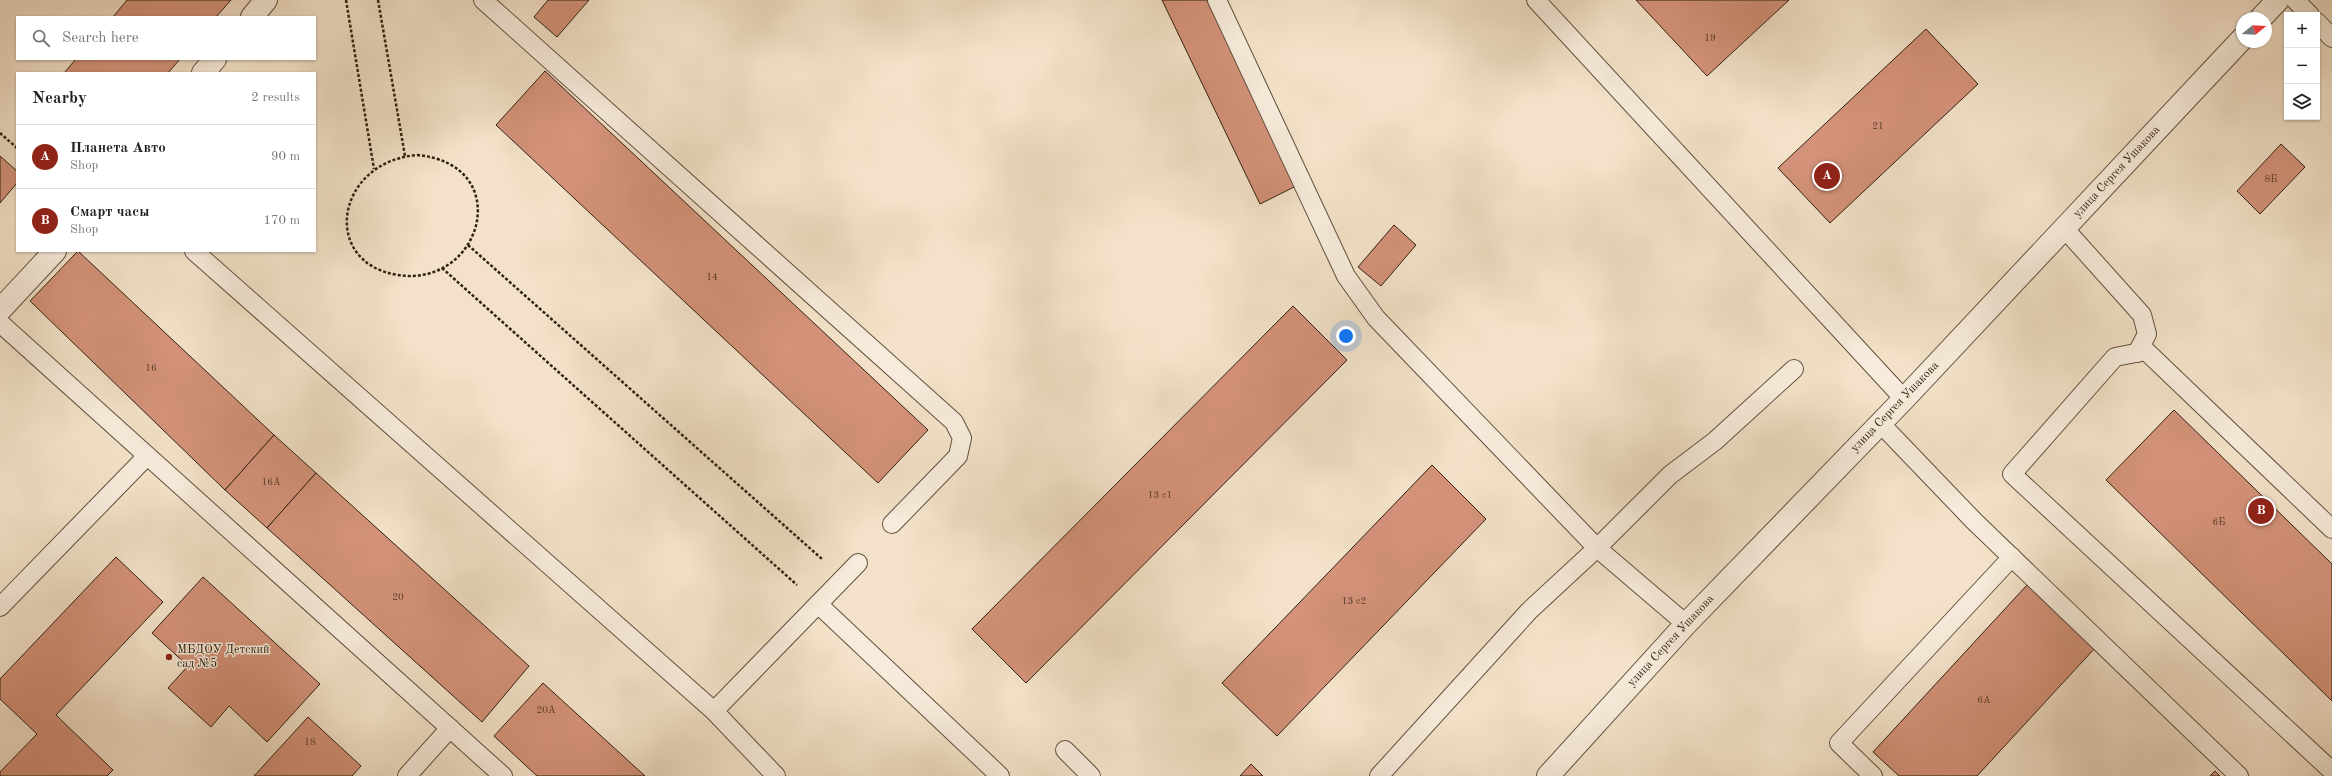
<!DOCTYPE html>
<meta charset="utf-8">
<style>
:root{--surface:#fff;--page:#f6f6f6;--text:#222;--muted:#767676;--line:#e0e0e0;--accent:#8f2418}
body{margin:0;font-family:"Old Standard TT",serif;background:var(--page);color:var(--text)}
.controls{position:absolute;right:12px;top:12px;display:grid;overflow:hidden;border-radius:0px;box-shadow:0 1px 3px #0004}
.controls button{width:36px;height:36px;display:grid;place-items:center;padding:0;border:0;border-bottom:1px solid var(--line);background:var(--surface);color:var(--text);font:20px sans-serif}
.compass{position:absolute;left:2236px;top:12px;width:36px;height:36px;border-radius:50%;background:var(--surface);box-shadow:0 1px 3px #0004;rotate:72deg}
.you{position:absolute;left:1346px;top:336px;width:14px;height:14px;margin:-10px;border:3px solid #fff;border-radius:50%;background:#1a73e8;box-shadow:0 0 0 6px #1a73e833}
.badge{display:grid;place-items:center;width:26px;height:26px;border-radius:50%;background:var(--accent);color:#fff;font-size:13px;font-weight:700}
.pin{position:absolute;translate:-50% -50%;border:2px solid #fff;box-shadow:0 1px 4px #0006}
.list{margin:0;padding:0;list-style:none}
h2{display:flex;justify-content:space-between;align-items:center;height:52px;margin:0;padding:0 16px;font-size:17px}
h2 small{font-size:13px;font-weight:400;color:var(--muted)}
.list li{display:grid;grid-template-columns:26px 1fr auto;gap:12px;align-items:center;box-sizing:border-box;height:64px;padding:0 16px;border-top:1px solid var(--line)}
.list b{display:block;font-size:15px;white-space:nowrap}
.list p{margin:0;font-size:13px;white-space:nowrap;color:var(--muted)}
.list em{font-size:13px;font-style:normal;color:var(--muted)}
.icon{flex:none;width:22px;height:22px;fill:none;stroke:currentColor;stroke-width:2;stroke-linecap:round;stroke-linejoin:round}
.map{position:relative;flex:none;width:2332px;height:776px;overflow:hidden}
.search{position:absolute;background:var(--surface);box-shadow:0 1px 3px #0004;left:16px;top:16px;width:300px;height:44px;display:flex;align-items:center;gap:10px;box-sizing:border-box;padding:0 14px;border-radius:0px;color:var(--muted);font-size:15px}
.panel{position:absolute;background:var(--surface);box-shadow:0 1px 3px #0004;left:16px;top:72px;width:300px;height:180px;border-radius:0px}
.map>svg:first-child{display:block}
.building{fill:#d4927a;stroke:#2f2110}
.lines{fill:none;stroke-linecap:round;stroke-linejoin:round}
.service-casing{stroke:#60513e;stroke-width:20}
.minor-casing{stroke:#60513e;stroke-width:24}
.path{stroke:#2f2110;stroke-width:2.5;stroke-dasharray:3 2;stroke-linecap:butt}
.service{stroke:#f7ecdc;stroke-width:18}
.minor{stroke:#f7ecdc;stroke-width:22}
.poi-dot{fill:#8f2418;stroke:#f7ecdc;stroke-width:1.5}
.labels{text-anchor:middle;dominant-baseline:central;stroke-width:3;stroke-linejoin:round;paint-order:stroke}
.number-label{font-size:10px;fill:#583d2a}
.street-label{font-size:12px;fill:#2f2110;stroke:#f7ecdc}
.poi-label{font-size:12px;fill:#2f2110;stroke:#f7ecdc;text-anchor:start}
</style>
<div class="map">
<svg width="2332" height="776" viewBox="0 0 2332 776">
<rect width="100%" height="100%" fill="#f3e2c9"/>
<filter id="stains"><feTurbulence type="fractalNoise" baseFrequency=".005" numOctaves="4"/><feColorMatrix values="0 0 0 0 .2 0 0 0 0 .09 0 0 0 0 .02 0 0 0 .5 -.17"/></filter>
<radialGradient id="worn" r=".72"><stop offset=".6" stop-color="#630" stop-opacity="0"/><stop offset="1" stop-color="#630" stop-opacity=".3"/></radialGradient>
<!-- building -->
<g class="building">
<polygon points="127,0 231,0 216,17 113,17"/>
<polygon points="548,0 589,0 557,37 534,17"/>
<polygon points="1162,0 1207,0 1296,186 1260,204"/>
<polygon points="1636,0 1789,0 1707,76"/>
<polygon points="1926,29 1978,84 1830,223 1778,168"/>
<polygon points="76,59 180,59 168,73 64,73"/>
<polygon points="545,71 928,430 878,483 496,125"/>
<polygon points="2281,144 2305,167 2260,214 2237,191"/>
<polygon points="0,156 17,171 17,183 0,203"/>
<polygon points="1394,225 1416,245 1381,286 1358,267"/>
<polygon points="78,251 274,435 225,490 30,301"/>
<polygon points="1293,306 1347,360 1026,683 972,629"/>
<polygon points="2174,410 2332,564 2332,701 2106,480"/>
<polygon points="274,435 316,473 267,528 225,490"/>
<polygon points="1432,465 1486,519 1277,736 1222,683"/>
<polygon points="316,473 529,666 482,722 267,528"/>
<polygon points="116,557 163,602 56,715 113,770 107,776 0,776 0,772 37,734 0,699 0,679"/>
<polygon points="203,577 320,684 267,742 229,706 211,727 168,688 188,666 152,633"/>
<polygon points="2027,585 2095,648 1977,776 1899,776 1873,752"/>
<polygon points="543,683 645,776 537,776 494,736"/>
<polygon points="308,717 361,766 352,776 254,776"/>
<polygon points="1251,764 1263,776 1240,776"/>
<polygon points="2215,771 2220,776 2210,776"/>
</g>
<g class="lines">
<!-- service casing -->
<g class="service-casing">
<g id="service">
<polyline points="483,0 954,422 962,438 958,456 892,524"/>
<polyline points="1217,0 1346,276 1376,318 1597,548 1686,624"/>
<polyline points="1536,0 1904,399"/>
<polyline points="2295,0 2310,15"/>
<polyline points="2317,22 2332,38"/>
<polyline points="2064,228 2142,315 2147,334 2137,353"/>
<polyline points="194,251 714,711 776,776"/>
<polyline points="0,323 503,776"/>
<polyline points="1880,423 1974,521 2239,776"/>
<polyline points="2332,529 2146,351 2115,357 2012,474 2332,771"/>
<polyline points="818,604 1000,776"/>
<polyline points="0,607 147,456"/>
<polyline points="714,711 858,563"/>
<polyline points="1065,750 1091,776"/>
<polyline points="407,776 450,728"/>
<polyline points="1379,776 1529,611 1597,548 1670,475 1715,441 1794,369"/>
<polyline points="1873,776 1839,743 2012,557"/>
</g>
</g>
<!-- minor casing -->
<g class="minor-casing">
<g id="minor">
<polyline points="252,17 266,0"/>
<polyline points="2261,18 2278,0"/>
<polyline points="203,73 215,59"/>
<polyline points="0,310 55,251"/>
<polyline points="1548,776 1686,624 1904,399 2242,39"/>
</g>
</g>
<!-- path -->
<g class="path">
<polyline points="346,0 374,169"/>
<polyline points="378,0 405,156"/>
<polyline points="0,133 17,148"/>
<path d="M417 155C516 164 483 288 398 275 320 263 335 162 417 155Z"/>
<polyline points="468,245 822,559"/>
<polyline points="442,268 797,585"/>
</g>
<!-- service -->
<use href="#service" class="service"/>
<!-- minor -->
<use href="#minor" class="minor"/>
</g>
<!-- markers -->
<circle class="poi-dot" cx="169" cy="657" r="4"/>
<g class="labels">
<!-- number labels -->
<g class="number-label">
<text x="1710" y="38">19</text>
<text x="1878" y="126">21</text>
<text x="2271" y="179">8Б</text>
<text x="712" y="277">14</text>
<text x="151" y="368">16</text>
<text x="271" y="482">16А</text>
<text x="1160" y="495">13 с1</text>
<text x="2219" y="522">6Б</text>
<text x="398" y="597">20</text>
<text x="1354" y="601">13 с2</text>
<text x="1984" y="700">6А</text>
<text x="546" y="710">20А</text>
<text x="310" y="742">18</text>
</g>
<!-- street labels -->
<g class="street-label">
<text transform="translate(2117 172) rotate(-47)">улица Сергея Ушакова</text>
<text transform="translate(1895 407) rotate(-46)">улица Сергея Ушакова</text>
<text transform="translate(1671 641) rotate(-47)">улица Сергея Ушакова</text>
</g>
<!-- poi labels -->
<g class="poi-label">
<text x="177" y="650">МБДОУ Детский<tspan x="177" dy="14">сад №5</tspan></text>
</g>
</g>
<rect width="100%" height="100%" filter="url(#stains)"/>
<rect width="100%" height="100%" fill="url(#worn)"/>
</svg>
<div class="controls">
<button>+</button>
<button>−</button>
<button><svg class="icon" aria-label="layers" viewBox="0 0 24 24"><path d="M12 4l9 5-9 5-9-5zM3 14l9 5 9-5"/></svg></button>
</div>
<svg class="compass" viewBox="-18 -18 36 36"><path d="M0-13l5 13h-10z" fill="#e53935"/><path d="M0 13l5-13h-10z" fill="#767676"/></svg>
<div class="you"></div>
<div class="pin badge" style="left:1827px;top:176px">A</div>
<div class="pin badge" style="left:2261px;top:511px">B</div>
<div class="search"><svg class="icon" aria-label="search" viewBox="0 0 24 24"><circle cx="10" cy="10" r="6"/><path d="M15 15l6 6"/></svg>Search here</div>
<section class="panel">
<h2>Nearby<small>2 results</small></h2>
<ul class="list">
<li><span class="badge">A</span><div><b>Планета Авто</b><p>Shop</p></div><em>90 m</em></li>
<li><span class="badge">B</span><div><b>Смарт часы</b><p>Shop</p></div><em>170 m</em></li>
</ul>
</section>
</div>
